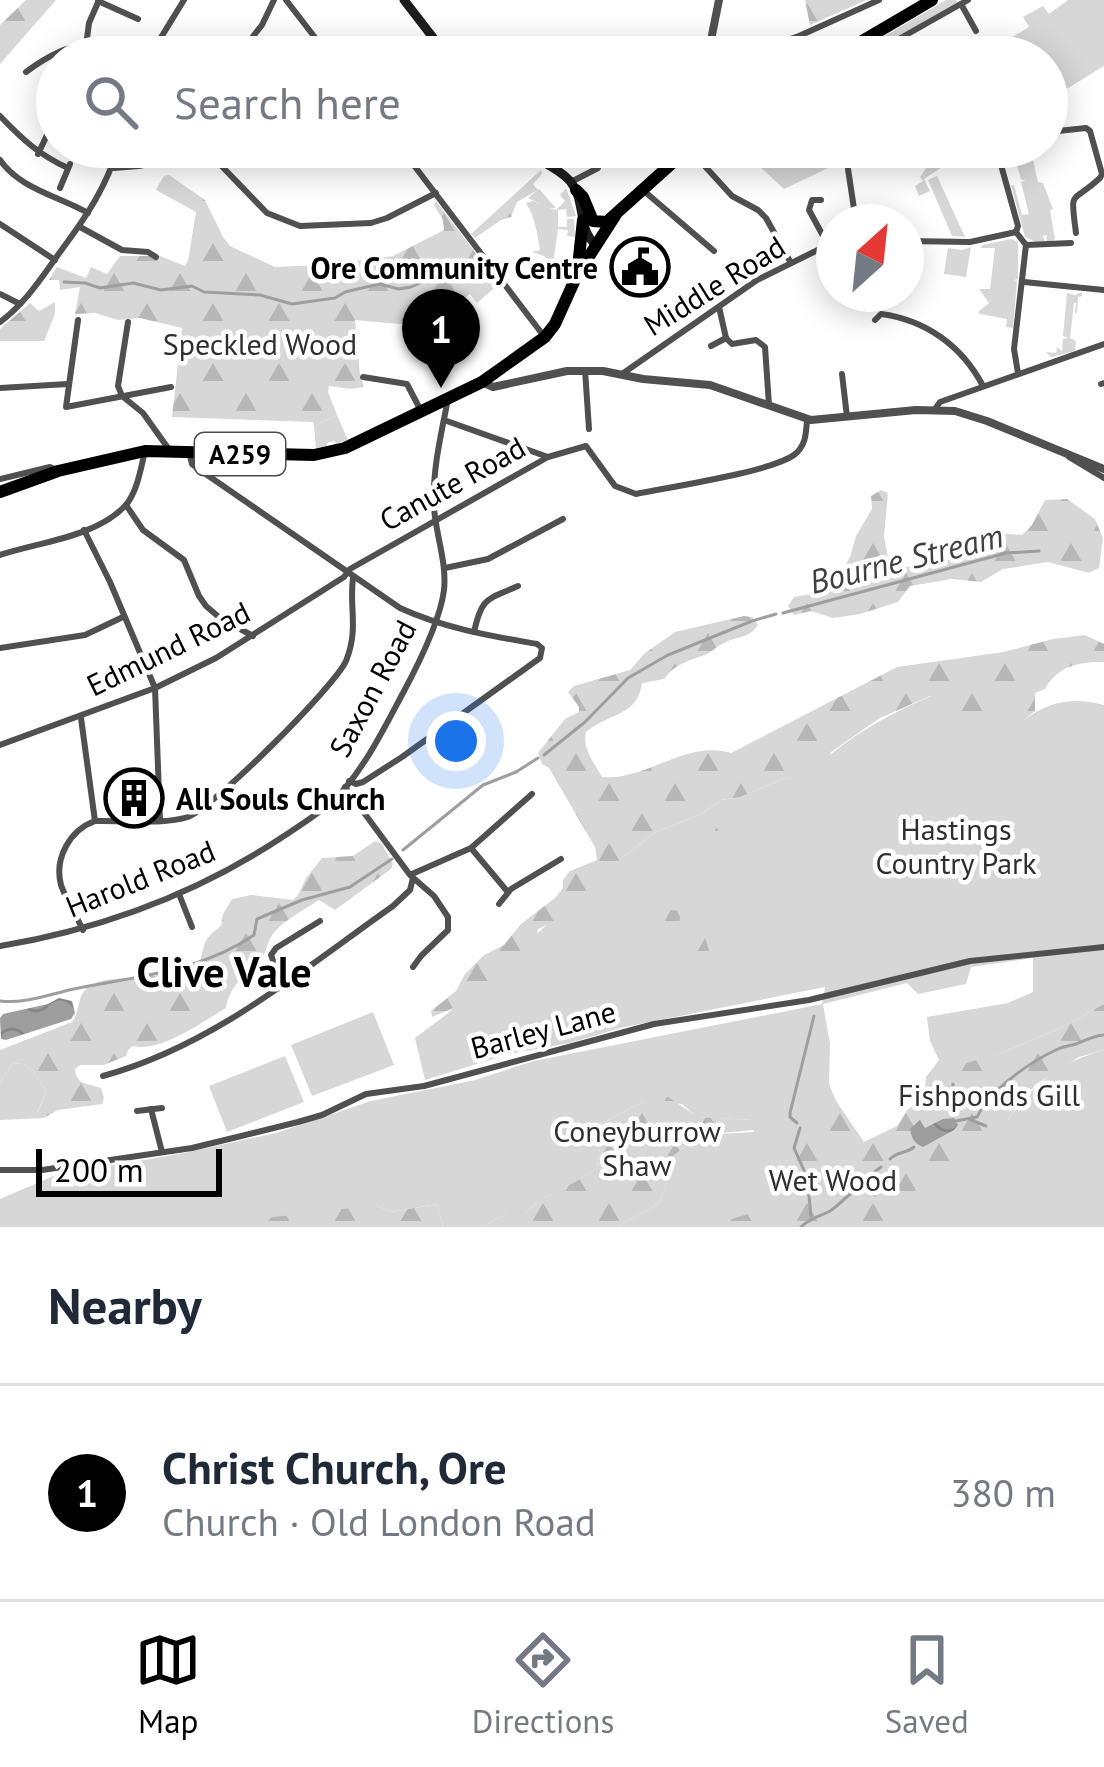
<!DOCTYPE html>
<meta charset="utf-8">
<style>
:root{--surface:#fff;--page:#f2f2f3;--text:#1f2937;--muted:#747a83;--line:#e0e1e3;--accent:#000}
body{margin:0;font-family:"PT Sans",sans-serif;background:var(--page);color:var(--text)}
.compass{position:absolute;left:816px;top:204px;width:108px;height:108px;border-radius:50%;background:var(--surface);box-shadow:0 6px 30px #0003;rotate:27deg}
.scale{position:absolute;left:36px;bottom:30px;width:186px;box-sizing:border-box;padding-left:12px;border:6px solid #000;border-top:0;font-size:33px;line-height:42px;white-space:nowrap;color:#000;-webkit-text-stroke:9px #fff;paint-order:stroke}
.you{position:absolute;left:456px;top:741px;width:42px;height:42px;margin:-30px;border:9px solid #fff;border-radius:50%;background:#1a73e8;box-shadow:0 0 0 18px #1a73e833}
.badge{display:grid;place-items:center;width:78px;height:78px;border-radius:50%;background:var(--accent);color:#fff;font-size:39px;font-weight:700}
.pin{position:absolute;translate:-50% -99px;filter:drop-shadow(0 3px 6px #0008)}
.pin::after{content:'';position:absolute;top:63px;width:42px;height:36px;background:inherit;clip-path:polygon(0 0,100% 0,50% 100%)}
.list{margin:0;padding:0;list-style:none}
h2{display:flex;justify-content:space-between;align-items:center;height:156px;margin:0;padding:0 48px;font-size:51px}
h2 small{font-size:39px;font-weight:400;color:var(--muted)}
.list li{display:grid;grid-template-columns:78px 1fr auto;gap:36px;align-items:center;box-sizing:border-box;height:216px;padding:0 48px;border-top:3px solid var(--line)}
.list b{display:block;font-size:45px;white-space:nowrap}
.list p{margin:0;font-size:39px;white-space:nowrap;color:var(--muted)}
.list em{font-size:39px;font-style:normal;color:var(--muted)}
.icon{flex:none;width:66px;height:66px;fill:none;stroke:currentColor;stroke-width:2;stroke-linecap:round;stroke-linejoin:round}
.map{position:relative;flex:none;width:1104px;height:1227px;overflow:hidden}
.search{position:absolute;background:var(--surface);box-shadow:0 6px 30px #0003;left:36px;right:36px;top:36px;height:132px;display:flex;align-items:center;gap:30px;box-sizing:border-box;padding:0 42px;border-radius:66px;color:var(--muted);font-size:45px}
.sheet{height:372px;background:var(--surface)}
nav{display:flex;justify-content:space-around;align-items:center;box-sizing:border-box;height:168px;border-top:3px solid var(--line);background:var(--surface);font-size:33px;color:var(--muted)}
nav a{display:grid;justify-items:center;gap:6px}
nav .on{color:var(--accent)}
.map>svg:first-child{display:block}
.green{fill:#d7d7d7}
.forest{fill:url(#forest-firs)}
.water{fill:url(#water-waves)}
.lines{fill:none;stroke-linecap:round;stroke-linejoin:round}
.stream{stroke:#9e9e9e;stroke-width:3}
.minor{stroke:#505050;stroke-width:6}
.tertiary{stroke:#505050;stroke-width:8}
.secondary{stroke:#1d1d1d;stroke-width:9}
.trunk{stroke:#000;stroke-width:12}
.labels{text-anchor:middle;dominant-baseline:central;stroke-width:9;stroke-linejoin:round;paint-order:stroke}
.shield{fill:#fff;stroke:#4c4c4c;stroke-width:3}
.shield-label{font-size:27px;font-weight:bold;fill:#000}
.poi-label{font-size:30px;font-weight:bold;fill:#000;stroke:#fff;text-anchor:end}
.street-label{font-size:30px;fill:#000;stroke:#fff}
.park-label{font-size:30px;fill:#2e2e2e;stroke:#fff}
.water-label{font-size:33px;font-style:italic;fill:#3f3f3f;stroke:#fff}
.district-label{font-size:42px;font-weight:bold;fill:#000;stroke:#fff}
</style>
<div class="map">
<svg width="1104" height="1227" viewBox="0 0 1104 1227">
<defs>
<pattern id="forest-firs" width="22" height="20" patternUnits="userSpaceOnUse" patternTransform="scale(3)"><rect width="22" height="20" fill="#d7d7d7"/><path d="M5 1l3.5 6h-7zM16 11l3.5 6h-7z" fill="#b7b7b7"/></pattern>
<pattern id="water-waves" width="16" height="10" patternUnits="userSpaceOnUse" patternTransform="scale(3)"><rect width="16" height="10" fill="#9e9e9e"/><path d="M0 5q4-4 8 0t8 0" fill="none" stroke="#868686"/></pattern>
</defs>
<rect width="100%" height="100%" fill="#fff"/>
<!-- green -->
<g class="green">
<polygon points="946,0 956,0 958,3 882,45 878,40"/>
<polygon points="1068,0 1104,0 1104,66 1047,101 1047,57 1006,57 1015,50 1007,40 1029,27 1023,17 1043,6 1049,14"/>
<polygon points="783,147 846,147 847,159 784,189 756,163"/>
<polygon points="931,147 972,147 924,179 930,191 919,196 915,186 923,181 920,177 927,167"/>
<polygon points="1001,147 1030,147 1038,182 1043,183 1053,209 1050,210 1055,239 1052,241 1046,241 1047,235 1043,236 1045,241 1036,242 1025,237 1011,185 1014,185 1022,215 1029,214 1021,182 1026,180 1021,180 1014,154 1007,155 1007,160 1005,160"/>
<polygon points="937,176 965,237 952,236 928,180"/>
<path d="M566 188 576 216 567 217 566 209 558 210V227H567V219H574L575 237 567 236 568 230 558 229 553 264 544 256 532 252 540 250C537 233 535 217 526 203L533 201 542 205 528 198 539 189 556 208H550L556 210 565 201 560 195Z"/>
<polygon points="1011,239 1018,242 1018,279 1014,280 1017,281 1013,328 1006,327 1007,319 980,314 978,312 989,303 979,289 990,289 995,248 981,248 982,245"/>
<polygon points="971,247 966,277 944,274 948,248 962,250"/>
<polygon points="1082,292 1082,296 1078,297 1077,313 1075,313 1076,303 1074,303 1070,338 1076,341 1075,351 1051,357 1046,352 1056,353 1057,347 1062,351 1063,339 1068,338 1063,336 1067,293 1075,295"/>
<polygon points="337,415 348,440 336,444 334,441 327,443 327,446 316,448 314,426"/>
<path d="M931 696 1024 720C1050 701 1073 697 1104 705V1004L1061 1028 1006 1051 957 1067 939 1060 930 1041 927 1017 1008 1003 1033 992V958L971 967 966 984 918 994 907 983 823 1004 830 1044 829 1084 836 1101 863 1143 1007 1121C1036 1083 1057 1063 1104 1050V1227H617L658 1204 666 1186 664 1171 673 1156 702 1135 754 1132 753 1120 697 1117 682 1104 645 1101 596 1126 594 1131 600 1147 597 1168C575 1185 542 1195 526 1213H507L482 1227H443L437 1204 391 1212 375 1205 340 1227H0V1199L56 1175 179 1154 276 1133 371 1101 475 1080 534 1061 822 1004 825 987 620 1028 570 1043 509 1054 425 1080 415 1038 447 1014 617 862 654 833 701 814 721 800 740 797 788 777 799 783C842 741 876 720 931 696Z"/>
<polygon points="373,1012 394,1065 312,1096 291,1045"/>
<polygon points="285,1056 304,1102 227,1132 209,1086"/>
<polygon points="22,1063 34,1072 46,1092 37,1113 44,1118 0,1120 0,1083 12,1064"/>
</g>
<!-- forest -->
<g class="forest">
<polygon points="26,0 56,0 0,64 0,25"/>
<polygon points="805,0 867,0 810,25"/>
<polygon points="541,170 542,174 533,184 538,190 517,202 511,217 501,220 475,238 471,234"/>
<polygon points="169,175 205,200 223,237 230,246 275,267 325,265 393,256 444,230 443,220 434,205 436,201 499,284 477,303 470,294 459,302 478,335 469,340 464,334 452,341 437,319 413,332 410,325 355,320 360,375 364,387 351,389 329,386 328,392 337,415 314,426 313,422 172,417 182,328 140,318 118,320 95,313 75,314 80,287 60,290 59,280 49,280 57,267 86,278 91,267 107,274 120,256 160,256 185,266 188,261 196,212 158,191 156,189 164,176"/>
<polygon points="55,302 55,314 44,341 0,341 0,329 30,303 39,311"/>
<polygon points="881,490 888,493 884,536 888,558 906,567 940,564 969,550 976,541 995,533 1022,535 1032,525 1045,500 1067,499 1095,519 1103,538 1099,568 1089,573 1048,562 1003,569 981,582 952,579 910,586 898,602 860,614 833,618 811,611 794,615 788,606 794,597 830,591 850,557 856,536 872,509 871,496"/>
<path d="M744 616 752 617 758 625C748 640 738 635 724 643 717 646 713 651 707 654 689 661 676 663 664 679L642 683C637 717 610 712 586 732 582 749 594 762 602 777 647 781 686 739 731 753L897 667 1004 652 1053 639 1085 635 1104 644V662C1081 661 1057 666 1045 689L1035 693V711L1024 720 951 722 942 713 938 698 930 696 880 718 831 752 817 781 799 784 788 777 740 797 721 800 701 814 654 833 617 862 623 889 538 929 534 956 500 971 461 1005 432 1017 431 1011 456 991 465 974 484 955 504 945 521 924 555 898 563 888V880L570 871 597 860 595 847 549 768 542 764 538 753 565 719 579 712V707L568 692 574 686 630 670 645 653 675 632Z"/>
<path d="M729 805 735 806C737 819 730 844 717 852L711 849C712 834 720 815 729 805Z"/>
<path d="M375 841 381 843 393 864 391 869 335 910 319 900C304 910 282 921 272 935 266 944 267 954 259 961 244 977 230 985 226 1008 202 1022 160 1053 133 1046L128 1050 126 1056 104 1065H80L75 1069C77 1086 87 1083 101 1088L104 1098 102 1104 58 1110 44 1118 37 1114 46 1092 34 1072 22 1063 12 1064 0 1083V1050L72 1022C80 1012 77 996 87 988 102 976 127 979 144 977 164 975 182 970 200 962 205 941 204 939 221 926L223 914 232 899 251 895 293 900 298 895 306 878 322 858 353 856Z"/>
<polygon points="645,895 666,909 677,911 680,917 678,934 670,935 658,921 628,904 631,896"/>
<path d="M692 921 701 925 714 966 729 980C722 990 712 990 700 989L698 986 682 943 686 923Z"/>
<path d="M1104 1004V1050L1079 1057 1035 1085 1007 1121 922 1180 892 1227H706L767 1208 788 1193C765 1145 789 1137 819 1101H836L864 1142 897 1126 907 1110 924 1099 926 1077 939 1060 957 1066 1006 1051 1061 1028Z"/>
<path d="M668 1097 698 1117 753 1120 765 1117V1129L702 1135 673 1156 664 1171 666 1186 658 1204 617 1227H482L507 1213H526C543 1194 575 1185 597 1168L600 1147 594 1131 596 1126 645 1101Z"/>
<polygon points="437,1204 443,1227 191,1227 375,1205 391,1212"/>
</g>
<!-- water -->
<g class="water">
<polygon points="59,998 72,1001 75,1013 71,1019 6,1040 1,1039 0,1018 3,1014 48,1004"/>
<path d="M954 1118 958 1125 954 1130 923 1147C914 1143 912 1139 910 1129L920 1120 925 1128 943 1119Z"/>
</g>
<g class="lines">
<!-- stream -->
<g class="stream">
<polyline points="64,282 85,283 100,288 133,283 161,290 192,286 204,292 260,295 292,304 335,298 345,292 379,284 399,289 411,287 424,281 433,268 439,265"/>
<polyline points="783,613 1006,553 1039,551"/>
<polyline points="544,755 585,722 628,678 668,655 752,621 776,614"/>
<polyline points="403,850 483,785 516,772 538,758"/>
<path d="M0 1001C25 1004 50 994 74 989 137 976 200 972 254 935L257 919 302 900 350 887 392 859"/>
<polyline points="953,1084 953,1095 958,1112"/>
<polyline points="971,1120 986,1126"/>
<path d="M956 1121 977 1117 982 1108 993 1100 994 1093C1013 1075 1036 1059 1058 1049 1064 1046 1070 1046 1076 1044 1087 1040 1092 1036 1104 1035"/>
<polyline points="797,1123 790,1117 790,1113 814,1016"/>
<polyline points="800,1128 794,1148 807,1177 811,1216"/>
<path d="M890 1159C897 1151 906 1154 914 1147"/>
<polyline points="862,1188 875,1195"/>
<path d="M801 1227C810 1218 819 1217 830 1211 844 1202 849 1190 866 1187L873 1173 881 1167"/>
</g>
<!-- minor -->
<g class="minor">
<polyline points="286,0 330,57"/>
<polyline points="98,1 138,19"/>
<polyline points="961,4 976,31"/>
<polyline points="86,46 89,23 99,0"/>
<polyline points="149,57 184,0"/>
<polyline points="237,57 262,25 274,0"/>
<polyline points="576,57 618,46 778,43 799,36 879,0"/>
<polyline points="867,57 968,0"/>
<path d="M26 72C41 61 67 44 87 46 94 47 101 51 108 53"/>
<polyline points="1047,106 1050,104"/>
<path d="M0 116C22 139 39 155 68 168"/>
<path d="M1047 121 1058 131 1086 128 1090 131 1102 174 1100 178C1071 205 1070 187 1076 233"/>
<polyline points="400,147 543,335"/>
<polyline points="996,147 1018,226 1016,232 1026,245 1071,243"/>
<polyline points="207,151 267,213 300,226 371,223 387,218 436,193"/>
<polyline points="691,151 732,196 758,210 766,218 791,263"/>
<polyline points="38,154 57,114"/>
<path d="M0 160C20 189 58 196 88 213"/>
<polyline points="114,168 139,166 228,147"/>
<polyline points="848,169 856,222"/>
<polyline points="571,182 598,168 599,159 590,147"/>
<polyline points="60,188 70,164"/>
<polyline points="644,191 714,251"/>
<polyline points="821,200 812,200 809,210 828,245"/>
<polyline points="0,224 55,260"/>
<polyline points="80,227 122,250 148,252 156,257"/>
<polyline points="906,241 970,242 1016,232"/>
<polyline points="1024,282 1104,290"/>
<polyline points="0,294 20,304"/>
<polyline points="719,307 726,338 732,344 756,340 765,347 769,405"/>
<polyline points="78,320 66,407 171,387"/>
<path d="M875 320 881 314C926 320 962 346 983 386"/>
<path d="M0 322C27 302 43 275 63 248 86 217 107 186 118 147"/>
<polyline points="128,322 118,386 122,396 143,413 168,448"/>
<polyline points="711,346 726,338"/>
<polyline points="585,370 589,429"/>
<polyline points="1018,373 1014,349 1026,245"/>
<polyline points="622,374 757,280 834,242"/>
<polyline points="842,374 847,417"/>
<polyline points="363,377 407,384 421,411"/>
<polyline points="1101,384 1104,383"/>
<polyline points="0,388 68,384"/>
<polyline points="935,409 940,402 1104,344"/>
<polyline points="444,420 548,457"/>
<path d="M189 452 192 464 200 470 400 608C443 628 491 636 537 644L542 648 540 658 402 757 363 782 356 784 349 781"/>
<polyline points="1069,457 1104,478"/>
<polyline points="0,479 50,467 54,469"/>
<polyline points="126,505 143,530 184,560 199,596 206,606 220,618 253,636"/>
<polyline points="84,530 110,582 155,688 160,820"/>
<path d="M0 555C39 542 96 537 125 506 137 493 141 468 145 451"/>
<polyline points="445,568 488,559 563,519"/>
<path d="M474 632C482 596 487 600 518 586"/>
<polyline points="0,648 85,635 123,617"/>
<polyline points="81,718 95,821"/>
<path d="M0 745 155 688 216 658 344 577 350 569 548 457 586 446 615 486 636 494C670 487 770 472 794 455 806 446 806 433 807 420"/>
<polyline points="345,787 410,875 434,896 448,917 448,930 421,956 413,967"/>
<polyline points="471,848 507,891"/>
<polyline points="412,874 471,848 532,794"/>
<polyline points="179,894 192,927"/>
<polyline points="499,904 511,889 561,859"/>
<path d="M83 930C76 915 66 900 61 885 54 858 70 830 95 821 122 820 163 825 188 817 213 808 335 686 346 661 359 629 349 608 353 578"/>
<path d="M0 946C102 929 194 895 281 838 304 823 328 808 346 787 369 759 386 725 403 693 418 665 440 622 444 590 447 563 436 535 434 508 432 471 441 435 448 399"/>
<polyline points="285,981 277,971 271,955 276,948 320,921"/>
<path d="M103 1076C213 1046 302 970 393 906L410 890 413 878"/>
<polyline points="151,1109 162,1152"/>
<polyline points="137,1111 162,1108"/>
<polyline points="0,1170 42,1170 192,1148 298,1122 322,1115 366,1094 424,1086 654,1024 809,1000 970,961 1104,947"/>
</g>
<!-- tertiary -->
<g class="tertiary">
<polyline points="712,57 711,40 719,0"/>
<polyline points="482,382 493,387 567,371 603,371 643,379 710,385 811,420 916,410 955,411 987,421 1104,469"/>
</g>
<!-- secondary -->
<g class="secondary">
<polyline points="404,0 448,57"/>
<path d="M519 147C535 160 557 166 570 181 586 200 577 229 596 245"/>
</g>
<!-- trunk -->
<g class="trunk">
<polyline points="835,57 932,0"/>
<polyline points="576,190 583,197 593,221 607,222"/>
<polyline points="610,219 690,147"/>
<polyline points="578,267 583,220"/>
<polyline points="0,492 58,471 145,451 314,455 345,448 482,382 545,337 555,324 577,275 615,216"/>
</g>
</g>
<!-- icons -->
<defs>
<g id="civic-ring" transform="scale(3)"><circle r="9.5" fill="#fff" stroke="#000" stroke-width="1.5"/><path d="M-.6-6.5H3V-4.5H.6V-3L4-1V1h2V6H-6V1h2V-1L-.6-3ZM-1.2 2.5V6h2.4V2.5Z" fill="#000"/></g>
<g id="building-ring" transform="scale(3)"><circle r="9.5" fill="#fff" stroke="#000" stroke-width="1.5"/><path d="M-4-6H4V6H1V3H-1V6H-4ZM-2.5-4.3h1.7v1.8h-1.7ZM.8-4.3h1.7v1.8H.8ZM-2.5-1h1.7V.8h-1.7ZM.8-1h1.7V.8H.8Z" fill="#000"/></g>
</defs>
<g fill-rule="evenodd">
<use href="#civic-ring" x="640" y="267"/>
<use href="#building-ring" x="134" y="798"/>
</g>
<g class="labels">
<!-- shield labels -->
<rect class="shield" x="195" y="433" width="90" height="42" rx="9"/>
<g class="shield-label">
<text x="240" y="454">A259</text>
</g>
<!-- poi labels -->
<g class="poi-label">
<text x="598" y="267">Ore Community Centre</text>
<text x="176" y="798" text-anchor="start">All Souls Church</text>
</g>
<!-- street labels -->
<g class="street-label">
<text transform="translate(714 285) rotate(-32)">Middle Road</text>
<text transform="translate(452 483) rotate(-29)">Canute Road</text>
<text transform="translate(168 648) rotate(-26)">Edmund Road</text>
<text transform="translate(372 688) rotate(-62)">Saxon Road</text>
<text transform="translate(140 878) rotate(-22)">Harold Road</text>
<text transform="translate(543 1029) rotate(-15)">Barley Lane</text>
</g>
<!-- park labels -->
<g class="park-label">
<text x="260" y="343">Speckled Wood</text>
<text x="956" y="828">Hastings<tspan x="956" dy="34">Country Park</tspan></text>
<text x="989" y="1094">Fishponds Gill</text>
<text x="637" y="1130">Coneyburrow<tspan x="637" dy="34">Shaw</tspan></text>
<text x="833" y="1179">Wet Wood</text>
</g>
<!-- water labels -->
<g class="water-label">
<text transform="translate(906 558) rotate(-14)">Bourne Stream</text>
</g>
<!-- district labels -->
<g class="district-label">
<text x="224" y="971">Clive Vale</text>
</g>
</g>
</svg>
<svg class="compass" viewBox="-18 -18 36 36"><path d="M0-13l5 13h-10z" fill="#e53935"/><path d="M0 13l5-13h-10z" fill="#747a83"/></svg>
<div class="scale">200 m</div>
<div class="you"></div>
<div class="pin badge" style="left:441px;top:388px">1</div>
<div class="search"><svg class="icon" aria-label="search" viewBox="0 0 24 24"><circle cx="10" cy="10" r="6"/><path d="M15 15l6 6"/></svg>Search here</div>
</div>
<section class="sheet">
<h2>Nearby<small></small></h2>
<ul class="list">
<li><span class="badge">1</span><div><b>Christ Church, Ore</b><p>Church · Old London Road</p></div><em>380 m</em></li>
</ul>
</section>
<nav>
<a class="on"><svg class="icon" aria-label="map" viewBox="0 0 24 24"><path d="M3 6l6-2 6 2 6-2v14l-6 2-6-2-6 2zM9 4v14M15 6v14"/></svg>Map</a>
<a><svg class="icon" aria-label="directions" viewBox="0 0 24 24"><path d="M12 3l9 9-9 9-9-9zM9 14v-3h6M13 9l2 2-2 2"/></svg>Directions</a>
<a><svg class="icon" aria-label="saved" viewBox="0 0 24 24"><path d="M7 4h10v16l-5-4-5 4z"/></svg>Saved</a>
</nav>
